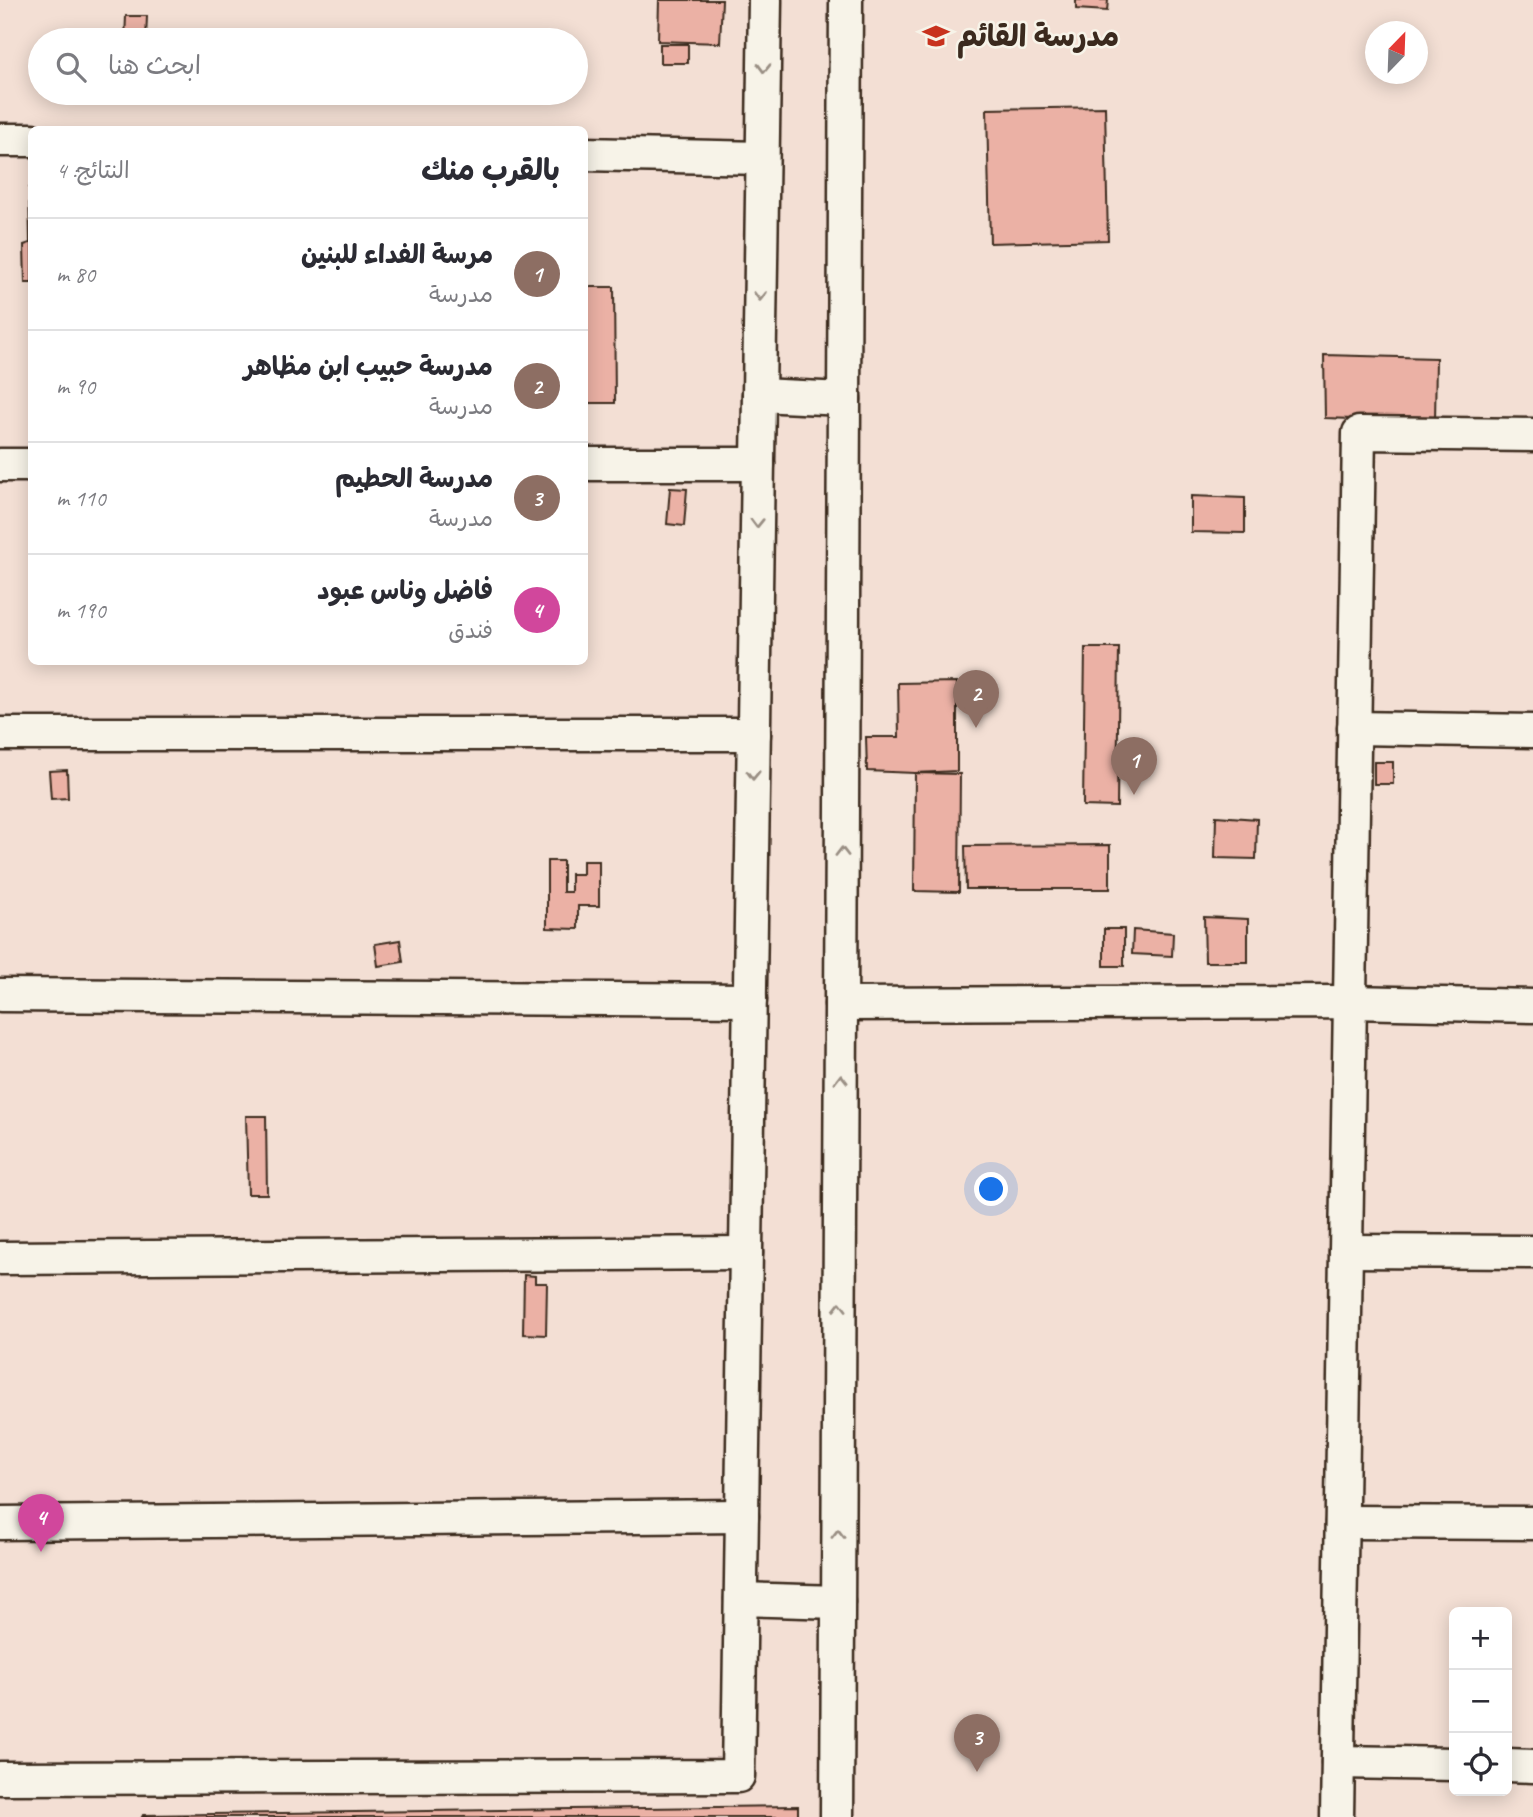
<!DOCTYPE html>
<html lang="ar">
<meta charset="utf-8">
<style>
:root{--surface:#fff;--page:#f2f2f3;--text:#2b2b33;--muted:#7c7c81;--line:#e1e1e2;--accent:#2563eb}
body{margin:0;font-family:Caveat,"Playpen Sans Arabic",sans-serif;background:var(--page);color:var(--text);direction:rtl}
.controls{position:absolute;right:21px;bottom:21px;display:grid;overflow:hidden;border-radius:10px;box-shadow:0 4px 18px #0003}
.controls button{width:63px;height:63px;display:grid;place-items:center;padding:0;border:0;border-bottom:2px solid var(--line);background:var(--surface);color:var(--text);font:35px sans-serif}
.compass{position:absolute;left:1365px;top:21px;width:63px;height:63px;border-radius:50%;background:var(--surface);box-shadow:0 4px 18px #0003;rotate:23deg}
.you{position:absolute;left:992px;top:1190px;width:24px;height:24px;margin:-18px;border:5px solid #fff;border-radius:50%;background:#1a73e8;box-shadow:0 0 0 10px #1a73e833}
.badge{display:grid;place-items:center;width:46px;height:46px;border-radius:50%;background:var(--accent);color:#fff;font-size:23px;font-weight:700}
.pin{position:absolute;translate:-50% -58px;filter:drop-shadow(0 2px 4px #0008)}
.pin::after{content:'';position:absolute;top:37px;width:24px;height:21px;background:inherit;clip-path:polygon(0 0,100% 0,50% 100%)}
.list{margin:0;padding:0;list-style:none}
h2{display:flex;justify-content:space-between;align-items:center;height:91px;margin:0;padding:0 28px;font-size:30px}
h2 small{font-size:23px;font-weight:400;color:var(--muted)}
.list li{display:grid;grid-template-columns:46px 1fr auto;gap:21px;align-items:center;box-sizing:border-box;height:112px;padding:0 28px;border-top:2px solid var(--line)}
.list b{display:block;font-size:26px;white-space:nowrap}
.list p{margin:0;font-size:23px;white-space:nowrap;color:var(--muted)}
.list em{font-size:23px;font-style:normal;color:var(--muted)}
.icon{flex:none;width:38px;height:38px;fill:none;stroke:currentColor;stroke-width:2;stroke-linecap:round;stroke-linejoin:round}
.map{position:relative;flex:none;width:1533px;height:1817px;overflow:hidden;direction:ltr}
.search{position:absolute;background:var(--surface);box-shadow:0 4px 18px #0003;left:28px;top:28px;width:560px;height:77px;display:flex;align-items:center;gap:18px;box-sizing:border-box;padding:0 24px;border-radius:38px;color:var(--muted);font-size:26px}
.panel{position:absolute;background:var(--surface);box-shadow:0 4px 18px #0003;left:28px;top:126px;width:560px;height:539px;border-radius:10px;direction:rtl}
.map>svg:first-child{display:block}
.building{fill:#ebb1a5;stroke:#3b2a1e;stroke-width:2}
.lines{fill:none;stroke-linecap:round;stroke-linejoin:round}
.street-casing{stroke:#3b2a1e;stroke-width:37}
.street{stroke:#f7f3e8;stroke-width:32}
.oneway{stroke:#998e83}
.labels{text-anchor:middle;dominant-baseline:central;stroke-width:5;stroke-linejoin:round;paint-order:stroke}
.poi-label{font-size:30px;font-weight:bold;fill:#3b2a1e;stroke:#f7f3e8;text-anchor:start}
</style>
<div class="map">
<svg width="1533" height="1817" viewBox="0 0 1533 1817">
<rect width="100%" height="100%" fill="#f3dfd4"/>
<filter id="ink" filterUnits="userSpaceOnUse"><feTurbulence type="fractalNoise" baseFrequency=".0143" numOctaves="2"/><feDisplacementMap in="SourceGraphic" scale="14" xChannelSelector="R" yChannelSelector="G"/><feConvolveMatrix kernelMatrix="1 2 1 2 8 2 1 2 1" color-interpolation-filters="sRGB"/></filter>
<g filter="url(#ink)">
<!-- building -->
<g class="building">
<polygon points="659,0 722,0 720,43 658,41"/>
<polygon points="1076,0 1108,0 1107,11 1076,9"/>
<polygon points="126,16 147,16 146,40 125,40"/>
<rect x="660" y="44" width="28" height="19"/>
<polygon points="1105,107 1108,240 990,243 987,109"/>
<polygon points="29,188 32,188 32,283 25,283 24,245 30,243"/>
<polygon points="584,287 614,287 615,403 584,403"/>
<polygon points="1324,355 1436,358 1435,422 1325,418"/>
<polygon points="670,488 687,489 684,526 667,524"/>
<polygon points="1191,496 1245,498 1245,533 1191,532"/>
<polygon points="1085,648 1119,648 1117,807 1083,806"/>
<polygon points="957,682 957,771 915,773 867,771 866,737 899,737 898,683"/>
<rect x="1374" y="762" width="19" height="22"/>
<polygon points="67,770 68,798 51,799 49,771"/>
<polygon points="915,773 960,774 959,892 914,891"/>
<polygon points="1216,816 1257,819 1256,859 1215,858"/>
<polygon points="1110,845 1110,889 966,889 965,846"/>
<polygon points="547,861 563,861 563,892 571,892 571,874 583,874 583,861 599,861 599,906 578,906 578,929 547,928"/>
<polygon points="1204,917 1248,919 1248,962 1205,962"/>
<rect x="1104" y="929" width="20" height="37"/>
<polygon points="1133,930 1173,933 1172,956 1132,954"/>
<polygon points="400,940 403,962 378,966 375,944"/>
<polygon points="246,1116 266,1116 267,1194 248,1194"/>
<polygon points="524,1275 535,1276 535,1283 547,1283 546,1335 523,1334"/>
<polygon points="798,1806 798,1817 142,1817 143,1815"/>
</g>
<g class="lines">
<!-- street casing -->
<g class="street-casing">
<g id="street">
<polyline points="0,140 32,140"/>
<polyline points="584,154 762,158"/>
<polyline points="759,395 844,399"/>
<polyline points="584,464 758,464"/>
<polyline points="0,465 32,465"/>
<polyline points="1354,728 1533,731"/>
<polyline points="0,734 754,734"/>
<polyline points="0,995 750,1000"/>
<polyline points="841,1004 1350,1002 1533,1006"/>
<polyline points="1346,1251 1533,1252"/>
<polyline points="0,1258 746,1253"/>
<polyline points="1342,1522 1533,1523"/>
<polyline points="0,1523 742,1516"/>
<polyline points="741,1599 838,1602"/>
<polyline points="1338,1762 1454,1764"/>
<polyline points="1507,1765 1533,1766"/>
<polyline points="0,1778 738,1776 765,0"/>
<polyline points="837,1817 846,0"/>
<polyline points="1337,1817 1359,433 1533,435"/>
</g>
</g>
<!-- street -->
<use href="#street" class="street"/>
</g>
<!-- one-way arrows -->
<defs><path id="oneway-chevron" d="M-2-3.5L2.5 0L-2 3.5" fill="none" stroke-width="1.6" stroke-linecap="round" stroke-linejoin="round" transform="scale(1.75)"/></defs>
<g class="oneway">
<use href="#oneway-chevron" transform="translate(764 68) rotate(91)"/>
<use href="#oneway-chevron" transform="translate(760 296) rotate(91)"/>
<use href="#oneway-chevron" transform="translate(757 523) rotate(91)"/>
<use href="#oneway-chevron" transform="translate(753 775) rotate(91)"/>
<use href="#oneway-chevron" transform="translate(842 852) rotate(-90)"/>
<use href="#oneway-chevron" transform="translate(841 1079) rotate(-90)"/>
<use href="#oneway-chevron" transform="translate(840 1307) rotate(-90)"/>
<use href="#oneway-chevron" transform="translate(838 1534) rotate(-90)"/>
</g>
</g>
<!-- icons -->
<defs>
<g id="school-bare" transform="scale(2.1)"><path d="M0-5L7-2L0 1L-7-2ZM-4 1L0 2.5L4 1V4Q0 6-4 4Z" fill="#c8321e" stroke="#f7f3e8" stroke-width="2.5" paint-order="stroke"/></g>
</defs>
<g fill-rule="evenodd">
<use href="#school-bare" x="936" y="36"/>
</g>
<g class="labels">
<!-- poi labels -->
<g class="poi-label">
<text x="957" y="36">مدرسة القائم</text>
</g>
</g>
</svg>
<div class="controls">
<button>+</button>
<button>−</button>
<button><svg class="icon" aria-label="locate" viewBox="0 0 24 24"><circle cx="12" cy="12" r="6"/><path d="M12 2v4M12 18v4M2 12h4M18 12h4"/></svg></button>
</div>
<svg class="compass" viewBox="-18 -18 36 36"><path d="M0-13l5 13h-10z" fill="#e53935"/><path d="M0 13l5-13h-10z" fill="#7c7c81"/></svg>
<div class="you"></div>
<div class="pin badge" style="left:1134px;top:795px;background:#8d6e63">1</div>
<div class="pin badge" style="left:976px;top:728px;background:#8d6e63">2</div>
<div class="pin badge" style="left:977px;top:1772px;background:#8d6e63">3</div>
<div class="pin badge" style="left:41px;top:1552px;background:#d1479c">4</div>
<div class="search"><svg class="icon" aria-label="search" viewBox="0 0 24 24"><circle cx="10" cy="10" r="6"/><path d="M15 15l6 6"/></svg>ابحث هنا</div>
<section class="panel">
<h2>بالقرب منك<small>النتائج: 4</small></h2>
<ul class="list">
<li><span class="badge" style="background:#8d6e63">1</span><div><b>مرسة الفداء للبنين</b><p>مدرسة</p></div><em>80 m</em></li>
<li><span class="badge" style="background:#8d6e63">2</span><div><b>مدرسة حبيب ابن مظاهر</b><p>مدرسة</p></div><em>90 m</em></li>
<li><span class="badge" style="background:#8d6e63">3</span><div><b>مدرسة الحطيم</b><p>مدرسة</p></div><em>110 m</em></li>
<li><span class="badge" style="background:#d1479c">4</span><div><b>فاضل وناس عبود</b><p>فندق</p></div><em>190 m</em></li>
</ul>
</section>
</div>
